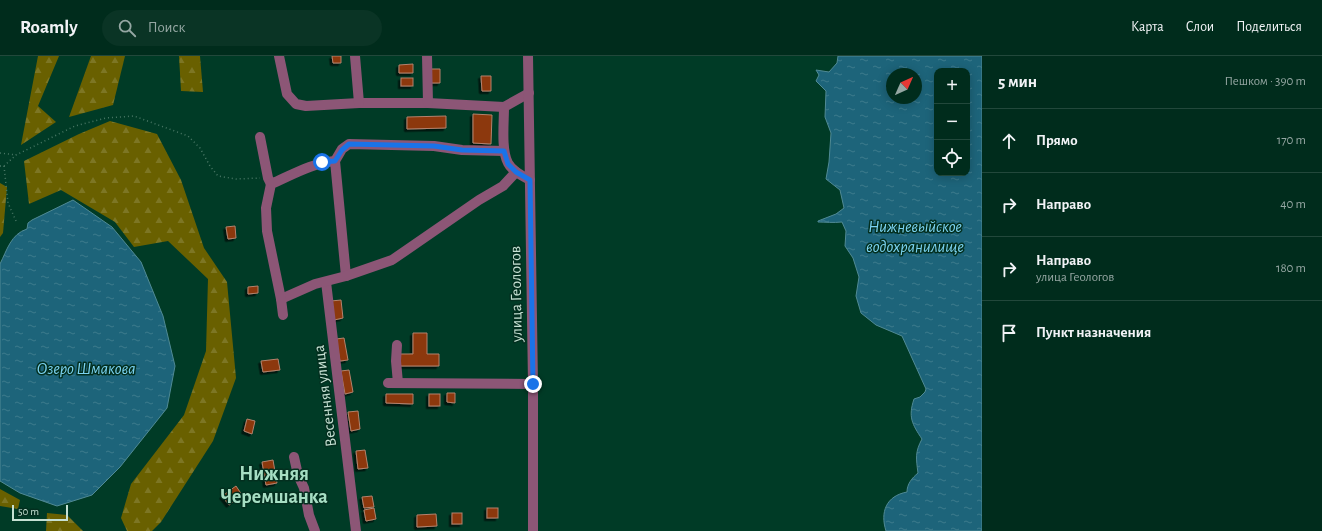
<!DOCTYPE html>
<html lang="ru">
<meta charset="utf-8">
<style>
:root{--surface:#002c1c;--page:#0a3425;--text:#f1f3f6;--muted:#95a7a3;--line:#22483b}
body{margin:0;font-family:"Alegreya Sans",sans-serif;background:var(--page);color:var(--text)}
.controls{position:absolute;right:12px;top:12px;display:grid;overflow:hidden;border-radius:8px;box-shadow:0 2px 10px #0003}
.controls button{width:36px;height:36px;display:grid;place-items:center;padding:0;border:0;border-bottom:1px solid var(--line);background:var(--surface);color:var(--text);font:20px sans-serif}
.compass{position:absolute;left:886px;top:12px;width:36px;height:36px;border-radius:50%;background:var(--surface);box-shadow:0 2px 10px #0003;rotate:45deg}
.scale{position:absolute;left:12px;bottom:10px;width:56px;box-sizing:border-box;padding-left:4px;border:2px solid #c6e1d3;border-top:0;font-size:11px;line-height:14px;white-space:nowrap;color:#c6e1d3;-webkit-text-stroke:3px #032f1f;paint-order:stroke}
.stop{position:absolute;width:12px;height:12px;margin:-9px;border:3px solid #1a73e8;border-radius:50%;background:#fff}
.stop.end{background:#1a73e8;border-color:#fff;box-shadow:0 1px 4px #0008}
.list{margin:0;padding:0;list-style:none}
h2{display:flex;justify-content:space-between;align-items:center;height:52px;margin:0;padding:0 16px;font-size:17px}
h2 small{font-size:13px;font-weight:400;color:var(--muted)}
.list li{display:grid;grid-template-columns:26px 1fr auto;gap:12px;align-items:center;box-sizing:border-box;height:64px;padding:0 16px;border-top:1px solid var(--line)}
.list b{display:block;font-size:15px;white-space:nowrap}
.list p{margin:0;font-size:13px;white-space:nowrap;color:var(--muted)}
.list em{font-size:13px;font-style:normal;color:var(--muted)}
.icon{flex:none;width:22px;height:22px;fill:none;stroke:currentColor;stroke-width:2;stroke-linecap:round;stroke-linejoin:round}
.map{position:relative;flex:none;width:982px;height:475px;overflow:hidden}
header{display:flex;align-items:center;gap:24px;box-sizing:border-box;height:56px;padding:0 20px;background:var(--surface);border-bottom:1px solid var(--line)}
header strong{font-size:19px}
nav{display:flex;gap:22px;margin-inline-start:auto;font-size:14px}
.search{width:280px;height:36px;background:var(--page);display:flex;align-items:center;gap:10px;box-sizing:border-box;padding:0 14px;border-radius:22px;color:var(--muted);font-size:15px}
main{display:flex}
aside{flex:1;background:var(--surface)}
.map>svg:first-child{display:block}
.forest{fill:url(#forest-firs)}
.water{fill:url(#water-ripples);stroke:#508a95;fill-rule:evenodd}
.building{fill:#8c3708;stroke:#b4826e;filter:url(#shadow)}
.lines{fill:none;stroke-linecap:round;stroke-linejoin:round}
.path{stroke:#497866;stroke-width:1.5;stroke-dasharray:1 3;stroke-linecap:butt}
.minor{stroke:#8c5676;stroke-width:10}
.route{stroke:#1a73e8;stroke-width:5}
.labels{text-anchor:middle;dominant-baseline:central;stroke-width:3;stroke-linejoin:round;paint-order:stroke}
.street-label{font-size:16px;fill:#c6e1d3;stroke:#032f1f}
.water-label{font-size:17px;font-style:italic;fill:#7bd2f1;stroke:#032f1f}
.district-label{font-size:20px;font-weight:bold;fill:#a6dec3;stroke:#032f1f}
</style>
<header>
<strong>Roamly</strong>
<div class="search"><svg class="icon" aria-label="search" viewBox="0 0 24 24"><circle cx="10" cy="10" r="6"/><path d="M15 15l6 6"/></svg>Поиск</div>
<nav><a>Карта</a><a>Слои</a><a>Поделиться</a></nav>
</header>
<main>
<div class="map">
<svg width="982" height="475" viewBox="0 0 982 475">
<defs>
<pattern id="forest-firs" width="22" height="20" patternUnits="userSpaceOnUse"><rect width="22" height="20" fill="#696000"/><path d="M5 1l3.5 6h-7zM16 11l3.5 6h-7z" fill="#7d7624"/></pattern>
<pattern id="water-ripples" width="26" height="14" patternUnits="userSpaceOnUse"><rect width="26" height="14" fill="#1d647a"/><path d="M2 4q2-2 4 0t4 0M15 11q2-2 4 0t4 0" fill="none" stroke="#3c7a8c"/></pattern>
<filter id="shadow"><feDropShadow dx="-2.5" dy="2.5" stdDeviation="0" flood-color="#0009"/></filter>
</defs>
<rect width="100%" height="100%" fill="#003b26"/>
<!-- forest -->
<g class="forest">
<polygon points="38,0 59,0 38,50 56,66 21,89"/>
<polygon points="91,0 125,0 113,49 69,61"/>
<polygon points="179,0 200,0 203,36 181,35"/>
<polygon points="110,65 157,78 181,124 204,192 227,226 236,322 213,385 161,466 152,475 127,475 121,462 131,428 184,359 206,295 208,223 168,185 134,191 115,166 61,134 29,148 24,105 79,78"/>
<polygon points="0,127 7,131 3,177 0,181"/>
<polygon points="0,433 20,444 18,453 0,450"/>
<polygon points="47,457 67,459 83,475 46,475"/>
</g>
<!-- water -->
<g class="water">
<path d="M838 0H982V475H886C880 456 886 440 907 436 907 428 912 422 918 417 916 402 915 396 922 383 912 368 908 361 914 343L920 341 925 336 926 333 902 280 876 269 861 257 856 240 859 221 853 202 845 190 846 175 842 166C833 167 826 166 818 166V165L836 158 844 152 840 134 826 123 829 106 831 77 825 61 826 35 816 25 819 19 816 14 829 16 837 7ZM937 15H967V117H937ZM892 18H916V42H892Z"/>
<path d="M73 144 112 171 141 206 163 260 175 310 167 352 120 411 92 439 57 450 20 437 0 425V208C7 194 11 178 27 173L28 167 32 164Z"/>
</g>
<!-- building -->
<g class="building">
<polygon points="332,0 341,0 341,7 333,7"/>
<polygon points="413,8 413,17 399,17 399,9"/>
<polygon points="430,13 440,13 440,27 431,27"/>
<polygon points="481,20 491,20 491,35 482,35"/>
<rect x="401" y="22" width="12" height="8"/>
<polygon points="473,58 492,59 491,88 473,87"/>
<polygon points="446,60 446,72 407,73 407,61"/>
<polygon points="235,170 236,182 228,183 226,171"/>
<polygon points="258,230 258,237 248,238 248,231"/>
<polygon points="341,244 343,262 334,264 331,245"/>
<polygon points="413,277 427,277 427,298 439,298 439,310 399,310 399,298 413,298"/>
<polygon points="344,282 348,304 340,305 336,283"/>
<polygon points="278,303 280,314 263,316 261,305"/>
<polygon points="349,314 353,336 345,338 341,315"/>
<polygon points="447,337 455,337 455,347 447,346"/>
<polygon points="386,338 413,338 413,348 386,347"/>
<rect x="429" y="338" width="11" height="12"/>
<polygon points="358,355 360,373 351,375 348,356"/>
<polygon points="247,363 255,365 252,378 244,375"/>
<polygon points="365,394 368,412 358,413 356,395"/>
<polygon points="273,404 277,427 266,429 262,406"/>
<polygon points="236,430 242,439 229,449 222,440"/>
<polygon points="372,440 374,451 364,452 362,441"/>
<polygon points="374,452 376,463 366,465 364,454"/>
<rect x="487" y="452" width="11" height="10"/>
<rect x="452" y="457" width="10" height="11"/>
<polygon points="436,458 437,470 417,471 417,459"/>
</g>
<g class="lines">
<!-- path -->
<g class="path">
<polyline points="0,97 16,99"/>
<polyline points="0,110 4,110 16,99 75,70 106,62 134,60 188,80 200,92 210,110 218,120 236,123 260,122"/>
<polyline points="4,110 8,147 16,165"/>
</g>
<!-- minor -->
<g class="minor">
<polyline points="279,0 287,38 296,48 306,50 359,47 428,47 504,51 529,37"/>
<polyline points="355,0 359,47"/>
<polyline points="427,0 428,47"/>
<polyline points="528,0 533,328 533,475"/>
<path d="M504 51C504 67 501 94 508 107 512 115 522 120 530 124"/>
<polyline points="260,81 268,122 271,128"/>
<polyline points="346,220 335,105 342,93 349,88 434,90 462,94 504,95"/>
<polyline points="326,226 356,475"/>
<polyline points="281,243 315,228 346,220 392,204 479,144 503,130 516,116"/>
<path d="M283 259 281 243 267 175 266 152 271 128C292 119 312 107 335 105"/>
<polyline points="397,289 396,305 398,327"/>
<polyline points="388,327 533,328"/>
<polyline points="294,401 298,419 304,432 309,459 315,475"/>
</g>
</g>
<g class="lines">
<!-- route -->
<polyline class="route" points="322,106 335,105 342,94 349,88 434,90 462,94 504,95 508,108 516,116 530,124 533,328"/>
</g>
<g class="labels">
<!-- street labels -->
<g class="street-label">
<text transform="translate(516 238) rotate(-91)">улица Геологов</text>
<text transform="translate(325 340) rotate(-97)">Весенняя улица</text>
</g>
<!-- water labels -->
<g class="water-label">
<text x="915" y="170">Нижневыйское<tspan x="915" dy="20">водохранилище</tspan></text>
<text x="86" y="312">Озеро Шмакова</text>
</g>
<!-- district labels -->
<g class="district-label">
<text x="274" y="418">Нижняя<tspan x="274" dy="23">Черемшанка</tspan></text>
</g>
</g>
</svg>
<div class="controls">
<button>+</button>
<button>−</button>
<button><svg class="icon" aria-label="locate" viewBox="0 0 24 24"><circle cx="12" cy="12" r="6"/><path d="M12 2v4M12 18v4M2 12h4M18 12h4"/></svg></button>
</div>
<svg class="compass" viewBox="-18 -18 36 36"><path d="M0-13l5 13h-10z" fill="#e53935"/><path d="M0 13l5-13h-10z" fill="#95a7a3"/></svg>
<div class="scale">50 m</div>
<div class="stop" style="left:322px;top:106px"></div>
<div class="stop end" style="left:533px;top:328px"></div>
</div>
<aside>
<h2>5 мин<small>Пешком · 390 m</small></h2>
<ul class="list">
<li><svg class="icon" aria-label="ahead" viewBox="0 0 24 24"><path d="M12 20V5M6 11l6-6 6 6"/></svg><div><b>Прямо</b></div><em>170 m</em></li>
<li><svg class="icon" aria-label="right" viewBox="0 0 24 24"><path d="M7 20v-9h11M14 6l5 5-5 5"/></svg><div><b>Направо</b></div><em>40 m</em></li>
<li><svg class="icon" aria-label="right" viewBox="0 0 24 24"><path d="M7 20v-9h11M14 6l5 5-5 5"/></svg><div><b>Направо</b><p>улица Геологов</p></div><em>180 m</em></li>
<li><svg class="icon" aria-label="arrive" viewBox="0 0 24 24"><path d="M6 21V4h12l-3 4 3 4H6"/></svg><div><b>Пункт назначения</b></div></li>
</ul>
</aside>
</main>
